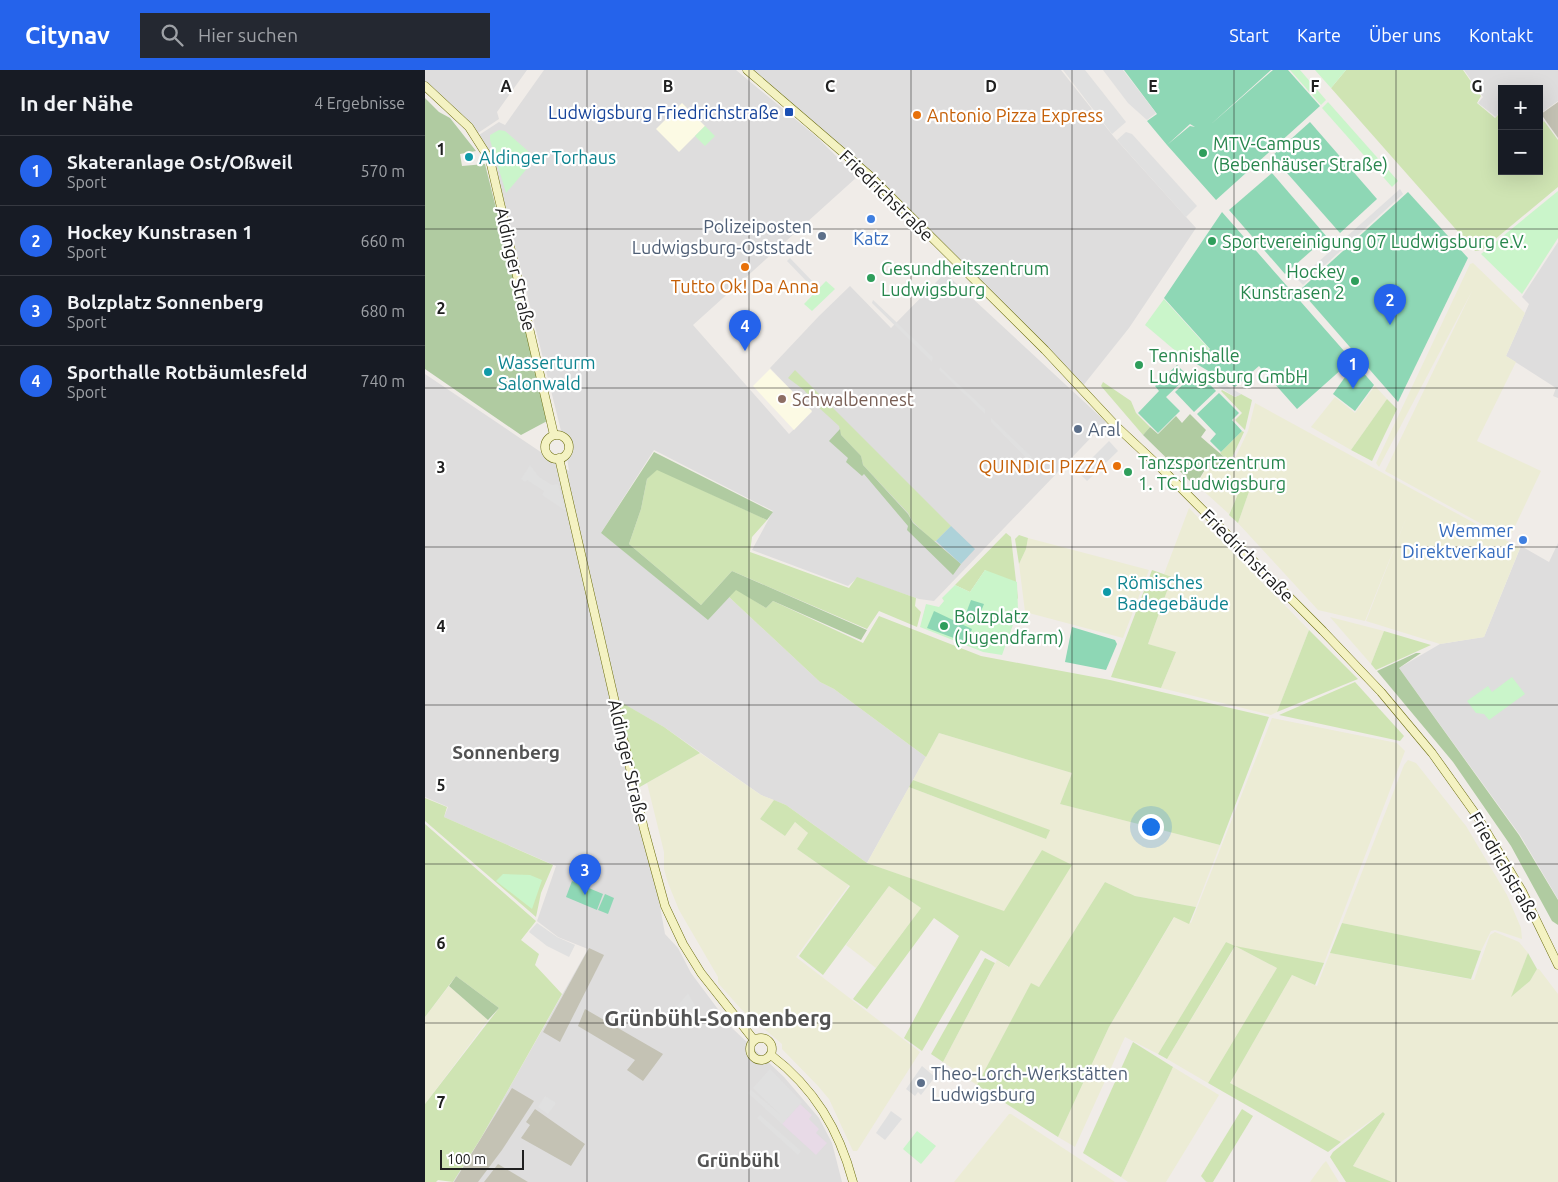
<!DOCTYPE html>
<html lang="de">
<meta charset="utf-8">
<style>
:root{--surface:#171b24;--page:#242831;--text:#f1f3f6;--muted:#9ea1a6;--line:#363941;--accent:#2563eb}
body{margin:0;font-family:Ubuntu,sans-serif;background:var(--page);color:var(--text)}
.controls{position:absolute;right:15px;top:15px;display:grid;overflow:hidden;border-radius:0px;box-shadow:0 5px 20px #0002}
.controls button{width:45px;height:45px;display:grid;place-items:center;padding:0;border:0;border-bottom:1px solid var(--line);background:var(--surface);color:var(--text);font:25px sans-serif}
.scale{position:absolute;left:15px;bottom:12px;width:84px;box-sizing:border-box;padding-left:5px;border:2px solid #202020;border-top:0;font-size:14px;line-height:18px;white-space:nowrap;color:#202020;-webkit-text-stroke:4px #fff;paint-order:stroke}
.you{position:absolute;left:725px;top:756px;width:18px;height:18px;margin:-12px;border:4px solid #fff;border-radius:50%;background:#1a73e8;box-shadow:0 0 0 8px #1a73e833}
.badge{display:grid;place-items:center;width:32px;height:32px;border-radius:50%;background:var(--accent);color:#fff;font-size:16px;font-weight:700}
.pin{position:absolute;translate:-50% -41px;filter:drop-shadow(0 1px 2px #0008)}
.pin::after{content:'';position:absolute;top:26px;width:18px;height:15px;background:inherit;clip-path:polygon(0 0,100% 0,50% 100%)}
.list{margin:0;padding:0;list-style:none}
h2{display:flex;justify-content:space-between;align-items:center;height:65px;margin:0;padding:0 20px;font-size:21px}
h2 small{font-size:16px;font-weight:400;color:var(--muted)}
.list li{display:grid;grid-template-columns:32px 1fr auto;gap:15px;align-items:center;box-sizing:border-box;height:70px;padding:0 20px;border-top:1px solid var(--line)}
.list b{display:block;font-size:19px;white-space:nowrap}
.list p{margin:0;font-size:16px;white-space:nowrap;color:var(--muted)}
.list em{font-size:16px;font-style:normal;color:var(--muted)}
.icon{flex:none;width:28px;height:28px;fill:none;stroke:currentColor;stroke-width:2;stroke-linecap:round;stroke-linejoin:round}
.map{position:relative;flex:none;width:1133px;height:1112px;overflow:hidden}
header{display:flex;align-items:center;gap:30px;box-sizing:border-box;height:70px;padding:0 25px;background:var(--accent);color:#fff}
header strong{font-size:24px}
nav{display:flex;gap:28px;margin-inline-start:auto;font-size:18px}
.search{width:350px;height:45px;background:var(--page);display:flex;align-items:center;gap:12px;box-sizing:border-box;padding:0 18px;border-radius:0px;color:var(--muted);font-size:19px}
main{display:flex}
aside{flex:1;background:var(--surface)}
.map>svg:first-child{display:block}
.residential{fill:#dedddd}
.industrial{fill:#e8dae7}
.education{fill:#fcfae4}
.construction{fill:#c4c2b4}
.farmland{fill:#ececd5}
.grass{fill:#cfe4b3}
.forest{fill:#b0cba1}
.park{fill:#caf5ca}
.pitch{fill:#8ed7b5}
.parking{fill:#e0e0e0}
.water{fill:#add2d9}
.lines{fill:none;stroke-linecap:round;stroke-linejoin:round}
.secondary-casing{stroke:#6c6e10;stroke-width:9}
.secondary{stroke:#f4f2c2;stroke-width:8}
.grid{fill:none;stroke:#202020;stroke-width:1;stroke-opacity:0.55}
.transit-dot{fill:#1a4fb4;stroke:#fff;stroke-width:2}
.food-dot{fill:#e8710a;stroke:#fff;stroke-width:2}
.leisure-dot{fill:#2e9e5b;stroke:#fff;stroke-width:2}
.culture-dot{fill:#0f9aa8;stroke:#fff;stroke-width:2}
.shop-dot{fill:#3f7fe0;stroke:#fff;stroke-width:2}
.service-dot{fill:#5c6f8a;stroke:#fff;stroke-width:2}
.education-dot{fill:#8d6e63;stroke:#fff;stroke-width:2}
.labels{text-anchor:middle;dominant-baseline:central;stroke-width:4.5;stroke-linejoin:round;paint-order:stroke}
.transit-label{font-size:18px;fill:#164399;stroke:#fff;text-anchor:end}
.food-label{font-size:18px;fill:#c56008;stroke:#fff;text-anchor:start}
.leisure-label{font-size:18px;fill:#27864d;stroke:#fff;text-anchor:start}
.culture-label{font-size:18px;fill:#0d838f;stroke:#fff;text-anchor:start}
.street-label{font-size:18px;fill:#202020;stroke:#fff}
.service-label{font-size:18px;fill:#4e5e75;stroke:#fff;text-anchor:start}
.shop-label{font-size:18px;fill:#366cbe;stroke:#fff}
.education-label{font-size:18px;fill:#785e54;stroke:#fff;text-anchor:start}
.neighbourhood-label{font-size:19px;font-weight:bold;fill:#535353;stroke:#fff}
.district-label{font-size:22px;font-weight:bold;fill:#535353;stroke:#fff}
.grid-label{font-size:16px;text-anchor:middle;font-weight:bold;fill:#202020;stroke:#fff;stroke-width:4.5;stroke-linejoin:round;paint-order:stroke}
</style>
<header>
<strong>Citynav</strong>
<div class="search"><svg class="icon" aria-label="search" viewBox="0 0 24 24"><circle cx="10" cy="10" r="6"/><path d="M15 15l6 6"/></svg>Hier suchen</div>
<nav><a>Start</a><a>Karte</a><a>Über uns</a><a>Kontakt</a></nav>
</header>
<main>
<aside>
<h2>In der Nähe<small>4 Ergebnisse</small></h2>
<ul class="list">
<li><span class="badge">1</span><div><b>Skateranlage Ost/Oßweil</b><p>Sport</p></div><em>570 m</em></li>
<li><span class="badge">2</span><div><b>Hockey Kunstrasen 1</b><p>Sport</p></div><em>660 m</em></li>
<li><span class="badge">3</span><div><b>Bolzplatz Sonnenberg</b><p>Sport</p></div><em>680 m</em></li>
<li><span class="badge">4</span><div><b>Sporthalle Rotbäumlesfeld</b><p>Sport</p></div><em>740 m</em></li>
</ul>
</aside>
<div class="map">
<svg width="1133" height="1112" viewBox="0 0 1133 1112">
<rect width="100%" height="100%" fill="#f0ece8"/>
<!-- residential -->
<g class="residential">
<polygon points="0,0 102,0 72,42 74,49 50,65 0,16"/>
<polygon points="119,0 311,0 393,68 432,107 268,255 364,364 387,342 345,298 394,246 425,216 466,258 520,203 681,352 509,531 494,529 432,508 423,516 327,480 348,441 229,380 176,463 283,549 304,527 395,612 409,619 501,687 442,793 361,735 336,725 239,657 195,632 208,687 240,864 253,878 266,903 307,958 359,1007 394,1048 407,1073 417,1112 28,1112 56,1068 163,879 133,867 112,851 131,796 19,747 23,737 0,727 0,304 144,401 141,381 70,95 62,77 54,65 74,52 80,55"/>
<polygon points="322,0 636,0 689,67 771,158 704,258 657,317 444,105"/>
<polygon points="1039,0 1133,0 1133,31 1115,44 1119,51 1114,58 1114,19 1077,19 1077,49 1073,44 1071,47 1053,33 1058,27"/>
<polygon points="1133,172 1133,328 1128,326 1131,318 1081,286 1104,234 1097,227"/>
<polygon points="1133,473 1133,829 1095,765 974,598 1015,574 1059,567 1096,476 1124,492"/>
</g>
<!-- industrial -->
<polygon class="industrial" points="375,1034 387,1045 384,1049 394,1059 391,1063 402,1073 391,1085 357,1054"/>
<!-- education -->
<g class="education">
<polygon points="257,33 280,56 254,82 231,59"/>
<polygon points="345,299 387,341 369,360 328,316"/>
</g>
<!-- construction -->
<g class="construction">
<polygon points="1133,32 1133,68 1116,44"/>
<polygon points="164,878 179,885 135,972 118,962"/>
<polygon points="160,939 238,984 218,1011 202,1000 210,990 153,956"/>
<polygon points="87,1018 109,1031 77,1080 53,1112 29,1112"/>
<polygon points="110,1039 160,1074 146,1096 96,1068 105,1055 101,1052"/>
<polygon points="73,1094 103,1112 59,1112"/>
</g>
<!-- farmland -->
<g class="farmland">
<polygon points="1048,193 1100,243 1081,286 1091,292 1052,371 1116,401 1084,469 960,401 1047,221 954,397 951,393 1045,194"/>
<polygon points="950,316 962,329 926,380 886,357 910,327 930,343"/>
<polygon points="830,333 1095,478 1059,567 1015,574 941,551 982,446 940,551 893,540 813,453 827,413 819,410 804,444 772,415 783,395 804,401 823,361"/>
<polygon points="764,438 884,560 852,642 846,645 736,618 751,582 723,574 747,507 739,504"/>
<polygon points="603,468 724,500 698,568 600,542 594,494 601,479"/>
<polygon points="905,547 959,561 946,594"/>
<polygon points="847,648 972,673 980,681 899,893 812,877 852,898 783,1013 742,989 810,877 801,872 733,984 700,967 650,1077 633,1067 684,957 750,846 766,853"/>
<polygon points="514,663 647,703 635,734 795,775 771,837 710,826 680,812 614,917 606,914 552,1015 518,992 572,890 583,897 617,780 579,842 442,793 484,717 621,769 624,760 488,710"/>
<polygon points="275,683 336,725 349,730 335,749 360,766 370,752 383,763 372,779 424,815 371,887 495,982 432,1081 428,1081 404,1029 393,1016 357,979 357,974 316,939 293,913 293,907 254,840 243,813 239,799 239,782 222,713"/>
<polygon points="983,690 991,693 1041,756 1082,825 1096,858 1097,869 1070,860 1066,861 1056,881 917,853 979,695"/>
<polygon points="464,816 496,838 451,898 421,875"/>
<polygon points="1070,862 1094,872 1103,883 1087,926 1105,911 1112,899 1114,899 1133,924 1133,1112 967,1112 928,1096 960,1044 958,1042 916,1072 805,1013 867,905 892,916 905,883 1049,910 1065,865"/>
<polygon points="24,916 63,950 0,1034 0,947"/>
<polygon points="748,997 794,1025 741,1112 703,1112 696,1107"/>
<polygon points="584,1044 586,1044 690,1112 529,1112"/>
<polygon points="901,1091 914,1112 885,1112 898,1094"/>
</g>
<!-- grass -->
<g class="grass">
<polygon points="921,0 1038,0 1056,26 1052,33 1070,48 1073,45 1077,50 1077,101 1114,101 1114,58 1119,51 1133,70 1133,117 1057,180 1050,181 906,18"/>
<polygon points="370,300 526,456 511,471 508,471 488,452 483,443 438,395 436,386 416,365 414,356 391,335 379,320 363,308"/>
<polygon points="678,312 706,331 711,343 725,357 718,365 676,316"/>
<polygon points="797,320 810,327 816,324 827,330 820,360 810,350 817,343 796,321"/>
<polygon points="962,329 972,339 947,391 926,380"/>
<polygon points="817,361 819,362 805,392 795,383"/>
<polygon points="232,399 342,450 327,467 325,482 424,518 432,507 491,528 490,536 496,542 492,557 454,541 442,559 307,501 276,535 204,474 216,439 222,409"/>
<polygon points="819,410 827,413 813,453 804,445"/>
<polygon points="581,463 586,467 593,529 560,500 545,522 530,515"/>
<polygon points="594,465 603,468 601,479 594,494 590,469"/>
<polygon points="727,500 747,507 723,574 751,582 736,618 686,607"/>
<polygon points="311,519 341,538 348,531 438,573 454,546 556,586 685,610 844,647 795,775 635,734 647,703 514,663 501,687 409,619 395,612 304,527"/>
<polygon points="884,560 933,609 852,642"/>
<polygon points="959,561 1006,575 951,600 946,594"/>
<polygon points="930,612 979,666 975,671 854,645"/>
<polygon points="194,631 239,657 275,683 213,718"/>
<polygon points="488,710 625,760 621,769 484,717"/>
<polygon points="0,728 22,737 19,747 128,795 116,823 111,847 0,751"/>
<polygon points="349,730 361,735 442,793 579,841 617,780 647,795 584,897 556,880 497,981 479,968 534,866 509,848 442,939 428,929 496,838 464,816 398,905 374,886 425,816 372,779 383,763 370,752 360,766 335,749"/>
<polygon points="0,754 111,851 96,870 114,884 110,895 137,924 56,1068 28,1112 13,1110 11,1112 0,1112 0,1034 74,938 31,906 0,947"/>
<polygon points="680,812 710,826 771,837 764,854 749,847 684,957 633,1067 552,1015 606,913 614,917"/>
<polygon points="917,853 1056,881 1046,909 905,883"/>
<polygon points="801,872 810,876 899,893 890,915 867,905 805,1013 916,1072 903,1082 783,1013 852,898 810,876 742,989 733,984"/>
<polygon points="1103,883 1112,899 1105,911 1086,927"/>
<polygon points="560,888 570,893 518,992 506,984"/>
<polygon points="708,972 748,997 696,1107 658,1083"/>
<polygon points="817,1039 828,1046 788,1112 781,1112 776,1106"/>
<polygon points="958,1042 960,1044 928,1096 967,1112 921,1112 905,1087 908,1082"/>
</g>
<!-- forest -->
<g class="forest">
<polygon points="0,28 14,42 25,48 51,81 35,84 37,96 60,94 124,350 96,365 0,299"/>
<polygon points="765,344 781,360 776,367 805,392 802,398 784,393 770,416 718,365 725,357 733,364 751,346 757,353"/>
<polygon points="415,359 416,365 436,386 438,395 483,444 488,453 536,494 528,505 482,460 483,456 439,404 437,406 421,392 423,388 404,371"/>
<polygon points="229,382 348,442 342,450 232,400 222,409 216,439 204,474 276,535 307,501 442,560 436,570 348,531 341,538 311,520 283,550 176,463"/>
<polygon points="991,583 996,583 974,598 1094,765 1133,830 1133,855 1127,851 1086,776 1028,692 952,601"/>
<polygon points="31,906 74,938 63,950 24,916"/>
</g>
<!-- park -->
<g class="park">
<polygon points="865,0 875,0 901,30 896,35"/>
<polygon points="890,0 921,0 906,18"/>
<polygon points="903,32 973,111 967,117 897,38"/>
<polygon points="280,56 290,66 280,76 270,66"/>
<polygon points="74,60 80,61 111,88 81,123 65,70 65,65"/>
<polygon points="1133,121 1133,168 1097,224 1056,184"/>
<polygon points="401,211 410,219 387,241 379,234"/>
<polygon points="739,229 784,279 769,293 753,283 720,255"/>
<polygon points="560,500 592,512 593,541 577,585 558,582 495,557 501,534 514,537 519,531 517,528 530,515 545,522"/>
<polygon points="1087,607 1100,624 1064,650 1059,644 1051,643 1042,631 1063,616 1067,622"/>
<polygon points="78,804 105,805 117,810 107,839 71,811"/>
<polygon points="492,1061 511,1076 496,1094 478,1079"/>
</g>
<!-- pitch -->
<g class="pitch">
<polygon points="699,0 846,0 785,55 848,0 863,0 895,36 791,130 742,75 765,56 770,57 765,54 742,75 722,51 732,44"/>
<polygon points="885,52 952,129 915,163 847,86"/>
<polygon points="847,103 902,167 860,204 804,140"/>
<polygon points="983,122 1043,188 973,332 875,220"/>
<polygon points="797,142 927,290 872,339 834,296 810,317 770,293 785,279 739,228"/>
<polygon points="930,293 949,315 930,341 908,324"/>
<polygon points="752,295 763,306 741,327 755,341 733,363 713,343 734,321 730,316"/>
<polygon points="772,301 791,321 769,342 750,322"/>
<polygon points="794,323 814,343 807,350 817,361 796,382 785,371 791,364 772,344"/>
<polygon points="546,530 559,534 552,551 540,546"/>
<polygon points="509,541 547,559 542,573 502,558"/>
<polygon points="647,557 690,570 692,574 681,600 640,592"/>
<polygon points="147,811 178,824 172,840 141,827"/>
<polygon points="180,824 189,828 183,844 173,840"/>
</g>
<!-- parking -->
<g class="parking">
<polygon points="638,0 660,0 701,52 687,64"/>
<polygon points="678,0 698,0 731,43 722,50 703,33"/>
<polygon points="701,62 707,64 772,136 761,147 692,70"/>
<polygon points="975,119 978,124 878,215 873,210"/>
<polygon points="365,188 389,213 386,216 362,191"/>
<polygon points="448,230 508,287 507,292 447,233"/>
<polygon points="515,297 560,339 560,344 514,300"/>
<polygon points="783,305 816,324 815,325 810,327 794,317 782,307"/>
<polygon points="566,348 612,392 623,403 623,406 619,406 566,352"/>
<polygon points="684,371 693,381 662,411 653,402"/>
<polygon points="105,395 114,407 127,415 133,414 141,441 117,425 119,421 102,410 100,412 96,409"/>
<polygon points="112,853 132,867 150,875 144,887 122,876 104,862"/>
<polygon points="263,923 276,946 263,958 245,945"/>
<polygon points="497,996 510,1007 496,1025 493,1022 490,1026 481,1019"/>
<polygon points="345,999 377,1032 357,1054 323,1023 326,1020 358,1047 328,1018"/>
<polygon points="120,1026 131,1033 123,1044 113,1037"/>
<polygon points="466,1041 477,1049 460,1070 451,1063"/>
<polygon points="335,1045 376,1081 373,1085 332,1048"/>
</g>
<!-- water -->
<polygon class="water" points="526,456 550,479 536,494 511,471"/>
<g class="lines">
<!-- secondary casing -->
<g class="secondary-casing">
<g id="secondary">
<polyline points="322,0 444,105 620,280 692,357 736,398 898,561 956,622 1007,683 1052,746 1097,821 1133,895"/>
<polyline points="0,16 44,57 65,90 129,365"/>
<circle cx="132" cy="377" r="12"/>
<polyline points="134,388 219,759 240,836 258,874 276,903 329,970"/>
<circle cx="336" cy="979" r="11"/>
<path d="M346 985C389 1018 414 1059 428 1112"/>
</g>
</g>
<!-- secondary -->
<use href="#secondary" class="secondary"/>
</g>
<!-- grid -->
<path class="grid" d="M162 0V1112M324 0V1112M486 0V1112M647 0V1112M809 0V1112M971 0V1112M0 159H1133M0 318H1133M0 477H1133M0 635H1133M0 794H1133M0 953H1133"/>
<!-- markers -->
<rect class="transit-dot" x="359" y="37" width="10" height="10" rx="2.5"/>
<g class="food-dot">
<circle cx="492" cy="45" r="5"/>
<circle cx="320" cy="197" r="5"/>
<circle cx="692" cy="396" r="5"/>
</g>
<g class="leisure-dot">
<circle cx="778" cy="83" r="5"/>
<circle cx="787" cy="171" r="5"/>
<circle cx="446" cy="208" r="5"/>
<circle cx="930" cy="211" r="5"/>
<circle cx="714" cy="295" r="5"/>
<circle cx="703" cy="402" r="5"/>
<circle cx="519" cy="556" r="5"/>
</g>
<g class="culture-dot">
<circle cx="44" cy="87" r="5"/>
<circle cx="63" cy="302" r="5"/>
<circle cx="682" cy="522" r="5"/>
</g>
<g class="shop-dot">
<circle cx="446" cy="149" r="5"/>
<circle cx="1098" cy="470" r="5"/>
</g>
<g class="service-dot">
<circle cx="397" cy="166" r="5"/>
<circle cx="653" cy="359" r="5"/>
<circle cx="496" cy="1013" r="5"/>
</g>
<circle class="education-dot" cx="357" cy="329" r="5"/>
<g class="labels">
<!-- transit labels -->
<g class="transit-label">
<text x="354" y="42">Ludwigsburg Friedrichstraße</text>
</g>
<!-- food labels -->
<g class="food-label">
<text x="502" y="45">Antonio Pizza Express</text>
<text x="320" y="216" text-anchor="middle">Tutto Ok! Da Anna</text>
<text x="682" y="396" text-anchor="end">QUINDICI PIZZA</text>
</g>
<!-- leisure labels -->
<g class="leisure-label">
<text x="788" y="73">MTV-Campus<tspan x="788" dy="21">(Bebenhäuser Straße)</tspan></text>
<text x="797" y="171">Sportvereinigung 07 Ludwigsburg e.V.</text>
<text x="456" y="198">Gesundheitszentrum<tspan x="456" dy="21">Ludwigsburg</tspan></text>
<text x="920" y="201" text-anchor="end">Hockey<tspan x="920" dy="21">Kunstrasen 2</tspan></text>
<text x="724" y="285">Tennishalle<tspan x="724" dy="21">Ludwigsburg GmbH</tspan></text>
<text x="713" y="392">Tanzsportzentrum<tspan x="713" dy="21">1. TC Ludwigsburg</tspan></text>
<text x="529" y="546">Bolzplatz<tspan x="529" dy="21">(Jugendfarm)</tspan></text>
</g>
<!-- culture labels -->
<g class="culture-label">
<text x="54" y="87">Aldinger Torhaus</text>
<text x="73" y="292">Wasserturm<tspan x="73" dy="21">Salonwald</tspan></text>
<text x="692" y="512">Römisches<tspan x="692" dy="21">Badegebäude</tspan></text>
</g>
<!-- street labels -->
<g class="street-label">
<text transform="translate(462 125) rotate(44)">Friedrichstraße</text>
<text transform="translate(91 199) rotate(77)">Aldinger Straße</text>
<text transform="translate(823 485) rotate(45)">Friedrichstraße</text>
<text transform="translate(204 691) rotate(77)">Aldinger Straße</text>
<text transform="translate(1080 796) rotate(60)">Friedrichstraße</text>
</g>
<!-- service labels -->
<g class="service-label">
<text x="387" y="156" text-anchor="end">Polizeiposten<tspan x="387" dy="21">Ludwigsburg-Oststadt</tspan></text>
<text x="663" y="359">Aral</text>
<text x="506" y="1003">Theo-Lorch-Werkstätten<tspan x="506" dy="21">Ludwigsburg</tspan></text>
</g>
<!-- shop labels -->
<g class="shop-label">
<text x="446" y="168">Katz</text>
<text x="1088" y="460" text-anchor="end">Wemmer<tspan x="1088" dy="21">Direktverkauf</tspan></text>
</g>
<!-- education labels -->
<g class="education-label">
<text x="367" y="329">Schwalbennest</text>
</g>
<!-- neighbourhood labels -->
<g class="neighbourhood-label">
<text x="81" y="682">Sonnenberg</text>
<text x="313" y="1090">Grünbühl</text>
</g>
<!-- district labels -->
<g class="district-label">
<text x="293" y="947">Grünbühl-Sonnenberg</text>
</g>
</g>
<g class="grid-label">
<text x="81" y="22">A</text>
<text x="243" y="22">B</text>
<text x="405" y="22">C</text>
<text x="566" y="22">D</text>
<text x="728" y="22">E</text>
<text x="890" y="22">F</text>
<text x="1052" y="22">G</text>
<text x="16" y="85">1</text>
<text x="16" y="244">2</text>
<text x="16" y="403">3</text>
<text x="16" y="562">4</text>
<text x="16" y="721">5</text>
<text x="16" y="879">6</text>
<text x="16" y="1038">7</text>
</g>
</svg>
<div class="controls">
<button>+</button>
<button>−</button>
</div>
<div class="scale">100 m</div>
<div class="you"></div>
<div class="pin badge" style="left:928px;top:319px">1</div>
<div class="pin badge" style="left:965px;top:255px">2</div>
<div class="pin badge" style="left:160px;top:825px">3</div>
<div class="pin badge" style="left:320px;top:281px">4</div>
</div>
</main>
